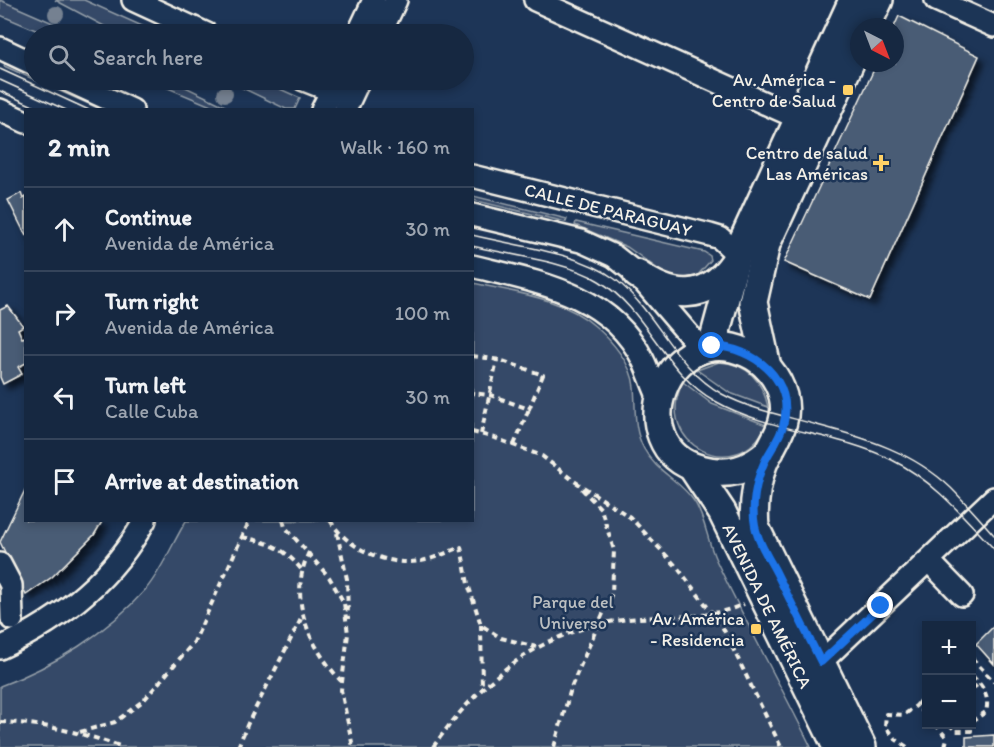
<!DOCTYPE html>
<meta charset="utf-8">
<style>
:root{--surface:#162841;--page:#23344c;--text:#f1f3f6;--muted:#9ea6b1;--line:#35445a}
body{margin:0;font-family:Itim,sans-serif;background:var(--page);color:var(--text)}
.controls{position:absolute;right:18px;bottom:18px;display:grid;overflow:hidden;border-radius:0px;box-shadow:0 3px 9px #0003}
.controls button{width:54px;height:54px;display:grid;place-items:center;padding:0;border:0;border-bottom:2px solid var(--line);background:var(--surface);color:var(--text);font:30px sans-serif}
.compass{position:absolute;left:850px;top:18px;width:54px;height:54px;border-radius:50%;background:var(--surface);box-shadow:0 3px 9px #0003;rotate:138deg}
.stop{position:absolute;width:18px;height:18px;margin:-14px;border:4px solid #1a73e8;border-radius:50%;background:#fff}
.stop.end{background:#1a73e8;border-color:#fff;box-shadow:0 2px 6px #0008}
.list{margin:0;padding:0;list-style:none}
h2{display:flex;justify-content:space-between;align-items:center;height:78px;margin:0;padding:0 24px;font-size:26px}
h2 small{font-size:20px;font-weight:400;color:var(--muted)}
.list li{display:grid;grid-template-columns:39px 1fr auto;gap:18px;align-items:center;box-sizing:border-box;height:84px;padding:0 24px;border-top:2px solid var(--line)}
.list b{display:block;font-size:22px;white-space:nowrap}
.list p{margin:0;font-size:20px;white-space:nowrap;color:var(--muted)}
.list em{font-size:20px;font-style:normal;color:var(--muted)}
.icon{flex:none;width:33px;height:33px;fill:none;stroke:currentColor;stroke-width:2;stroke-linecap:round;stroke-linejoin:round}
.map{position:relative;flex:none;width:994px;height:747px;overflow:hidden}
.search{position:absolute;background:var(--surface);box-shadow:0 3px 9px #0003;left:24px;top:24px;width:450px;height:66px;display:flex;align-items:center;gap:15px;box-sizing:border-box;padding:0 21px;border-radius:33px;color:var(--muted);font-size:22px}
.panel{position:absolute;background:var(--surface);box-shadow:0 3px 9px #0003;left:24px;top:108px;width:450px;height:414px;border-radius:0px}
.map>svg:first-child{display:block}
.green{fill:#354a67;stroke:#949ea8;stroke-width:1.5}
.building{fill:#485b74;stroke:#f4f1e8;stroke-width:1.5;filter:url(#shadow)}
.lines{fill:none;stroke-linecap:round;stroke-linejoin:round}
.minor-casing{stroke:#f4f1e8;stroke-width:26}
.major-casing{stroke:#f4f1e8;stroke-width:32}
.path{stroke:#f4f1e8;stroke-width:4;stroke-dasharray:6 4.5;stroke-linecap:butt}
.minor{stroke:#1d3557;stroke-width:21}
.major{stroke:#1d3557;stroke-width:27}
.tram{stroke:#f4f1e8;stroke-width:1.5}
.tree{fill:#748191}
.route{stroke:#1a73e8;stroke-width:8}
.poi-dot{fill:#ffd166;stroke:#1d3557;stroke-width:2}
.labels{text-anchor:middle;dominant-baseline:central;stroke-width:5;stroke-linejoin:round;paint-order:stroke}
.poi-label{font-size:18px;fill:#f4f1e8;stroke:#1d3557;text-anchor:end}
.street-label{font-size:18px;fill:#f4f1e8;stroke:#1d3557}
.park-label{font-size:18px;fill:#bbbfc1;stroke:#1d3557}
</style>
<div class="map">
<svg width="994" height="747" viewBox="0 0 994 747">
<defs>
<filter id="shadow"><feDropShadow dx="5.5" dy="5.5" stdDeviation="3" flood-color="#0009"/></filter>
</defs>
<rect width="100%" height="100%" fill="#1d3557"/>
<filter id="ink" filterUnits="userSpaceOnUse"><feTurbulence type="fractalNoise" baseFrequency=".0167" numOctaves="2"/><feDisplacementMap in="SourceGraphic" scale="12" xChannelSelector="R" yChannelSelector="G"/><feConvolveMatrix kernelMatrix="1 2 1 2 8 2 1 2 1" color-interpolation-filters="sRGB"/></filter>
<g filter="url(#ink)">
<!-- green -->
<g class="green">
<polygon points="0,0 78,34 45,34 0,15"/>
<polygon points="55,0 84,0 160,34 119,34"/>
<polygon points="6,61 34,75 34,80 45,80 111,109 100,109 4,66"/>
<polygon points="149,80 171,80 231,109 218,109"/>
<polygon points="226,80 260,80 300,98 295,109 286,109"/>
<polygon points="473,196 567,219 566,222 473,200"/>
<polygon points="576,222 704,252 710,256 711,260 697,276 676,279 665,274 627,247 575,225"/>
<path d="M473 283C513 292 564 298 596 327 612 341 632 364 634 387 636 409 633 428 644 449 656 472 680 480 694 501 706 519 707 541 716 560 746 623 780 684 811 747H0V686C54 666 107 633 146 589 162 570 173 542 186 521L472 520Z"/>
<path d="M719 362C748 364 762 380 768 407L730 393 697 370Z"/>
<path d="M683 382 712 404 766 425C739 486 651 446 683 382Z"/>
</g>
<!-- building -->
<g class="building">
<polygon points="899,16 979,56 870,300 784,262 877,63 895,63 894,27"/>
<polygon points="21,193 23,199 26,197 26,236 8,200"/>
<polygon points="8,306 23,326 18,329 22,338 26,337 26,363 18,367 22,374 3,384 0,377 0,310"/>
<polygon points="26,488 26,520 103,520 94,535 52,577 26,595 0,542"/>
<polygon points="994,626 994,664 976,644"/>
<polygon points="994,735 994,747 966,747 966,737"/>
</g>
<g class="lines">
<!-- minor casing -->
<g class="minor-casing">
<g id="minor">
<polyline points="133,0 207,34"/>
<polyline points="535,0 798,118"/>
<polyline points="936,0 994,26"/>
<polyline points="358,34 374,0"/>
<polyline points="380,34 396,0"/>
<polyline points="0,48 34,64"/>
<polyline points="67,80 132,110"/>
<polyline points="304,80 332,91"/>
<polyline points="0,110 26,122"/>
<polyline points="322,110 337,80"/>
<polyline points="345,110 359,80"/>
<polyline points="472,176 710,235 720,238 737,254"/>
<polyline points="472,215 581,241 614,256 637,274 702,350"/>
<path d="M472 266C537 282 610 293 643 360 649 372 653 386 659 398"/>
<polyline points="929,561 962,595"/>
<polyline points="0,564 11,585 12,619"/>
<path d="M0 648C61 620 112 580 145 520"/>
<polyline points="821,662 994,498"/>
</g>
</g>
<!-- major casing -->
<g class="major-casing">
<g id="major">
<polyline points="866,27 879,0"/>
<path d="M637 274C672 299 706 302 733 264"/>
<polyline points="712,346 737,254 853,0"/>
<polyline points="767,367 753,302 766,244 859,43"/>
<path d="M770 451C749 470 729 477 700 469 620 448 665 316 747 353 765 361 778 377 783 396 790 424 773 440 763 464 756 484 753 506 755 527L862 747"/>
<polyline points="692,467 722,512 837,747"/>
</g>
</g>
<!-- path -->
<g class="path">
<polyline points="472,356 500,360 543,375 529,409 490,395 472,393"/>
<polyline points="472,432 495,438 542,456 574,481 630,517 677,567 722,626 781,747"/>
<polyline points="481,434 497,360"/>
<polyline points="514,445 529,409"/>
<polyline points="283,520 285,527 329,577 344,603 348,634 341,690 353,747"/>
<path d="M330 520C346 548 388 567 420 561 434 559 448 552 461 547L468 584 481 625 501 638 536 647"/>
<polyline points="337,533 347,579 348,619"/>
<path d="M242 537C270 543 283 547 301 569"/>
<path d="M309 552C287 599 309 645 341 681"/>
<polyline points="481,625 482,689"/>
<polyline points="972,658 994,682"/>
<path d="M972 676C983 686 990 696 986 712L972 721"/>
<polyline points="972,689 980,683"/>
<polyline points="926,692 917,705 926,715"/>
<path d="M0 722C43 723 82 733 123 747"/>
<polyline points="935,724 947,738 945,747"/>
<polyline points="949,724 956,731 971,731 971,724"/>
<polyline points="80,732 115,722 144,700 194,642 247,526 252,520"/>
<polyline points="238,747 248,723 302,617"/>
<path d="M433 747C485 674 547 625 640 618 676 616 710 619 744 604"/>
<polyline points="554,747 572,685 612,593 614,550 601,509 580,487"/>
<polyline points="907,747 894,738 885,726 886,714 904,715 917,705"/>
</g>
<!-- minor -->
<use href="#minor" class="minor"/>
<!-- major -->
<use href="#major" class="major"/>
<!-- tram -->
<g class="tram">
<polyline points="0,69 89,110"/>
<polyline points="0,80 66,110"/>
<polyline points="0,91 42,110"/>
<path d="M472 235C516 246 578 252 615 279 657 312 674 367 722 394 751 410 786 416 817 425 866 438 913 452 951 488 966 503 980 519 994 535"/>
<path d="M472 246C509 255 569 262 599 281 648 311 664 373 715 401 769 432 836 432 892 460 933 480 963 516 994 549"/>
</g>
</g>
<!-- trees -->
<g class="tree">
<circle cx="56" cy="14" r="8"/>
<circle cx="225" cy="94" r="8"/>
</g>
</g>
<g class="lines" filter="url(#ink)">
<!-- route -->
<path class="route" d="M712 346C754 347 796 380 783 426 779 440 770 450 764 463 756 481 751 506 755 526 758 542 768 557 776 572 791 602 806 632 821 662L881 606"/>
</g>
<!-- markers -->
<g class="poi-dot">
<rect x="842" y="84" width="12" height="12" rx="3"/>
<path d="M878 154h6v6h6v6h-6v6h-6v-6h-6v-6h6z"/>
<rect x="750" y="623" width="12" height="12" rx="3"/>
</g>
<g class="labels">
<!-- poi labels -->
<g class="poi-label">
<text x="836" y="80">Av. América -<tspan x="836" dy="21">Centro de Salud</tspan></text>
<text x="868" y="153">Centro de salud<tspan x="868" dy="21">Las Américas</tspan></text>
<text x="744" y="619">Av. América<tspan x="744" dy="21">- Residencia</tspan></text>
</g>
<!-- street labels -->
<g class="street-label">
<text transform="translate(608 210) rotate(14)">CALLE DE PARAGUAY</text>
<text transform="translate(767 606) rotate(64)">AVENIDA DE AMÉRICA</text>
</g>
<!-- park labels -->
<g class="park-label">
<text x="573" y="602">Parque del<tspan x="573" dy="21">Universo</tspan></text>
</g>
</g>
</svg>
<div class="controls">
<button>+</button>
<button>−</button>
</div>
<svg class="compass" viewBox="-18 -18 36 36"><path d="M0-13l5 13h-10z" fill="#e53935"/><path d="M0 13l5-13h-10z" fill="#9ea6b1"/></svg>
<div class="stop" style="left:712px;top:346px"></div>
<div class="stop end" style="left:881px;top:606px"></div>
<div class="search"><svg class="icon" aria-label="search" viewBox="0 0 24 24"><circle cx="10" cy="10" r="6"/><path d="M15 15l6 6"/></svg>Search here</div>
<section class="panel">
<h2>2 min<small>Walk · 160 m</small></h2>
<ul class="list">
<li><svg class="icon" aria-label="ahead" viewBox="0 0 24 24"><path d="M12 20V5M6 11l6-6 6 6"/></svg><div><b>Continue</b><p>Avenida de América</p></div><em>30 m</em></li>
<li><svg class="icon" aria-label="right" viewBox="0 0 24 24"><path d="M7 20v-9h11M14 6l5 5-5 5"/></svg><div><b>Turn right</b><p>Avenida de América</p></div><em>100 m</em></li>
<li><svg class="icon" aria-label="left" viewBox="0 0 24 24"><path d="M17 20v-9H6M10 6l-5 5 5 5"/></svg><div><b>Turn left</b><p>Calle Cuba</p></div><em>30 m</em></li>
<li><svg class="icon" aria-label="arrive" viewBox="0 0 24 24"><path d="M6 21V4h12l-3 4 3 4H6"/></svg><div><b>Arrive at destination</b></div></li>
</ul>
</section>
</div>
